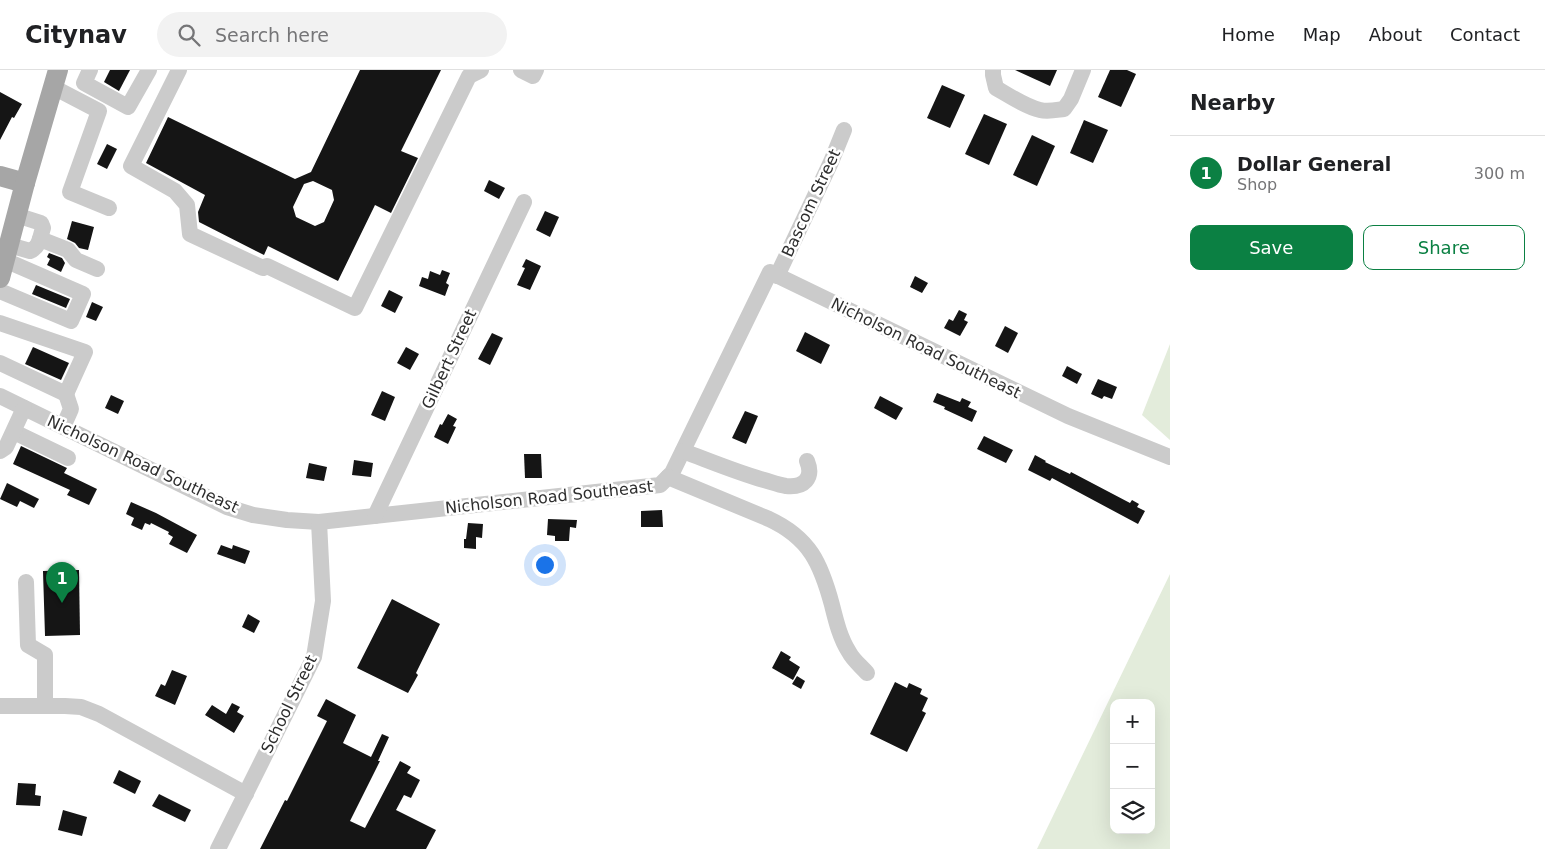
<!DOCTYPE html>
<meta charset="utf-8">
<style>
:root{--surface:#fff;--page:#f2f2f2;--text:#202124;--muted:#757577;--line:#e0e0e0;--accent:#0b8043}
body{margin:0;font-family:"DejaVu Sans",sans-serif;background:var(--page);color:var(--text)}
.controls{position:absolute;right:15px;bottom:15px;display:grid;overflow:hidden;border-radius:10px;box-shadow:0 5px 20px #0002}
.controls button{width:45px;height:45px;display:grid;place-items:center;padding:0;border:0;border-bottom:1px solid var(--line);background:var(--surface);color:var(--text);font:25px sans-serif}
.you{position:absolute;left:544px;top:494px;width:18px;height:18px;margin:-12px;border:4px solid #fff;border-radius:50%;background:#1a73e8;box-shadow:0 0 0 8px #1a73e833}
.badge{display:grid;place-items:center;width:32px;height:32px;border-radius:50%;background:var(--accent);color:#fff;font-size:16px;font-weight:700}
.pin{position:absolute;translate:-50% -41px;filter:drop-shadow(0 1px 2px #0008)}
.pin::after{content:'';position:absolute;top:26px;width:18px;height:15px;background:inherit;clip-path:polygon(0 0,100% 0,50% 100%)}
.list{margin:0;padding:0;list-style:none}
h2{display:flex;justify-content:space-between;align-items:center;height:65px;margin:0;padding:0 20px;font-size:21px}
h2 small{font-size:16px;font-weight:400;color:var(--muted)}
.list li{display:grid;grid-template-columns:32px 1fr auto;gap:15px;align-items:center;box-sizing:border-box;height:75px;padding:0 20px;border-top:1px solid var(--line)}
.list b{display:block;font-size:19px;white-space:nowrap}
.list p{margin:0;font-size:16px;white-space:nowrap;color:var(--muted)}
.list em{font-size:16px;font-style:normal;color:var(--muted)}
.actions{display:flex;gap:10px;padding:15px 20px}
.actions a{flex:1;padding:11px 0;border:1px solid var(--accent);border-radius:10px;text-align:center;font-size:18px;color:var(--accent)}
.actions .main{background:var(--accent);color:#fff}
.icon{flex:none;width:28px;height:28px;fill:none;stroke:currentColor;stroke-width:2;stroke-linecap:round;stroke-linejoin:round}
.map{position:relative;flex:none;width:1170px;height:779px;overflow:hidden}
header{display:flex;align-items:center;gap:30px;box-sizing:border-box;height:70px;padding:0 25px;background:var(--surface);border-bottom:1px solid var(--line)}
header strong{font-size:24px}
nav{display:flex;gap:28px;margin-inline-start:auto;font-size:18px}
.search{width:350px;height:45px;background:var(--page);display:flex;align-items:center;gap:12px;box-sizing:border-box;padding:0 18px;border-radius:28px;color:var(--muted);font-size:19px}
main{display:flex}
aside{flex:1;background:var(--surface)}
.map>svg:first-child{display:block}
.green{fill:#e3ecdb;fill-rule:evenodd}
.building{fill:#151515;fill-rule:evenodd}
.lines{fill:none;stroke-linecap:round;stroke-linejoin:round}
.minor{stroke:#cbcbcb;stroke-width:16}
.major{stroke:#a6a6a6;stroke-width:20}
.labels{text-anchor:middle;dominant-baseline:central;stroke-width:5;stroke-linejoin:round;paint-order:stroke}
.street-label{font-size:16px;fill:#2e2e2e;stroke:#fff}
</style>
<header>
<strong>Citynav</strong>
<div class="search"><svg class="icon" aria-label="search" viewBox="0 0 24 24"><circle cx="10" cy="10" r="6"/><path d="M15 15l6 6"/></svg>Search here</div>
<nav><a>Home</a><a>Map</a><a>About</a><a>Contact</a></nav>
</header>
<main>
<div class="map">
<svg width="1170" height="779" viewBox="0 0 1170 779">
<rect width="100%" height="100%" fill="#fff"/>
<!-- green -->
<g class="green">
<polygon points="1170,274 1170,370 1142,345"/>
<path d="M1170 504V779H1037ZM1114 633H1151V760H1114Z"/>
</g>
<!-- building -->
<g class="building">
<polygon points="110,0 130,0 119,21 104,12"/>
<path d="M360 0H441L401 81 418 88 391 143 375 135 338 211 268 176 264 185 199 152 198 142 205 125 146 93 168 47 295 109 311 102ZM313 111 332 120 334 130 324 152 315 156 296 147 293 137 304 114Z"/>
<polygon points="1015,0 1057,0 1050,16"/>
<polygon points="1110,0 1127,0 1136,4 1121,37 1098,27"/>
<polygon points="942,15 965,25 950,58 927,48"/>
<polygon points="0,22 22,34 14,48 12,47 0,70"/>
<polygon points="984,44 1007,54 989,95 965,84"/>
<polygon points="1084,50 1108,60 1093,93 1070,83"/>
<polygon points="1032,65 1055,76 1037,116 1013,105"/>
<polygon points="107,74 117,79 107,99 97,94"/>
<polygon points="489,110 505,118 499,129 484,121"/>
<polygon points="545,141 559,147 550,167 536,160"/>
<polygon points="72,151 94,157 88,180 79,178 75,173 67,169"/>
<polygon points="49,183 62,188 65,193 61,202 47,195 50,189 47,187"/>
<polygon points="526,189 541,196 530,220 517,215 525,198 522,197"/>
<polygon points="442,200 450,203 446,213 449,215 445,226 419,216 422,207 428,209 430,201 440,205"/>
<polygon points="915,206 928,213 922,223 910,217"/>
<polygon points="36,215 70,229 66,238 32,224"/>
<polygon points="389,220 403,227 395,243 381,236"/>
<polygon points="92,232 103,237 96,251 86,247"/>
<polygon points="959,240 967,244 964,250 968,252 960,266 944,258 949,249 953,251"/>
<polygon points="1005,256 1018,263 1008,283 995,276"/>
<polygon points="805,262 830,275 821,294 796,281"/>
<polygon points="492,263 503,268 490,295 478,289"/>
<polygon points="33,277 69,293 61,310 25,294"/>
<polygon points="406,277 419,284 410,300 397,293"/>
<polygon points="1067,296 1082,304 1077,314 1062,306"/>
<polygon points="1098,309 1117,317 1112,329 1104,326 1102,329 1091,324"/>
<polygon points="382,321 395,327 385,351 371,345"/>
<polygon points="937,323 960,332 962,328 971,332 968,337 977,341 972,352 944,339 945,337 933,332"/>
<polygon points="111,325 124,331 118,344 105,338"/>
<polygon points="880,326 903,338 896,350 874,338"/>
<polygon points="745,341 758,346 746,374 732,368"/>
<polygon points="448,344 457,349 453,356 456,357 448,374 434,367 440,354 442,355"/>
<polygon points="984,366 1013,380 1006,393 977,379"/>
<polygon points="21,376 67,398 64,403 97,419 89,435 67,425 70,420 13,394"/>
<polygon points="524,384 541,384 542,408 525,408"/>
<polygon points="1035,385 1046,391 1045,392 1070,404 1071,402 1130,433 1132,430 1139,434 1137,437 1145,441 1138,454 1052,408 1050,411 1028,400"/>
<polygon points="354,390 373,393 371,407 352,405"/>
<polygon points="309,393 327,397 324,411 306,408"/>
<polygon points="7,413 39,429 34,438 20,431 17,437 0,429"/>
<polygon points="131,432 156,443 197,465 187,483 169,474 173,467 168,464 169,462 151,453 150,455 145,453 142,460 131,455 134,448 126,444"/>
<polygon points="662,440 663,457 641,457 641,441"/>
<polygon points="548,449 577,450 576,458 570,457 569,471 555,471 555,466 547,465"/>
<polygon points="468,453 483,454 482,468 476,467 476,479 464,478 464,469 466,469"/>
<polygon points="221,475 232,479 233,475 250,481 245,494 217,484"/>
<polygon points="79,500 80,565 45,566 43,501"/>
<polygon points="392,529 440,554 416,603 418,605 408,623 357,598"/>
<polygon points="248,544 260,551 254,563 242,557"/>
<polygon points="781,581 791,587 789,590 800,597 793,610 772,598"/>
<polygon points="172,600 187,606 175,635 155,626 161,614 165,616"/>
<polygon points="797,606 805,611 801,619 792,614"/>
<polygon points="895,612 907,618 909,613 922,619 920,624 928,628 922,641 926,643 907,682 870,664"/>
<polygon points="326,629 356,645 343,673 371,687 382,664 389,667 378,691 380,691 350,751 365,758 400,691 411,697 407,703 420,710 411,728 404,725 396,740 436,760 426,779 260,779 285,730 287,731 327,651 317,646"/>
<polygon points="232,633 240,637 237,642 244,646 234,663 205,645 212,635 226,644"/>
<polygon points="119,700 141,711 135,724 113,713"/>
<polygon points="18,713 36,714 35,725 41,726 40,736 16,735"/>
<polygon points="159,724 191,740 185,752 152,736"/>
<polygon points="63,740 87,747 82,766 58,760"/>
</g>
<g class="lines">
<!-- minor -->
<g class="minor">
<polyline points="90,0 84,13 128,37 149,0"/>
<polyline points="179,0 131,96 175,121 187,135 190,164 263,198 267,196 355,238 469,6 481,0"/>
<polyline points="521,0 533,6 536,0"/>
<path d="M993 0V5L996 18C1008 25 1026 37 1040 40 1048 42 1056 40 1064 39L1071 29 1083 0"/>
<polyline points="53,17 99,41 70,122 109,138"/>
<polyline points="40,169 68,180 76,190 97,199"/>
<path d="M9 175 30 181C40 177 40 167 43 158L41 153 16 145"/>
<polyline points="0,188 83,224 71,251 0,221"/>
<polyline points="777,206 831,92 844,60"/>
<polyline points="0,253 85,282 66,324 0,293"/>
<polyline points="0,326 227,437 253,445 287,450 319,452 660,415 672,403 770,202 1068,346 1170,387"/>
<polyline points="63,357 71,339 66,324"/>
<polyline points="14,362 68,388"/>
<polyline points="0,381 6,377 24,338"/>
<path d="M683 381C710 391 736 402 764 410 771 412 779 415 786 416 804 418 814 408 807 391"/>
<path d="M668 407 769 449C810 468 821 494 832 535 836 551 840 568 849 582 853 590 861 596 867 603"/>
<polyline points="375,446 524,132"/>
<polyline points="26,512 28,575 45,585 45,636"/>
<polyline points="0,636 65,636 81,637 99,644 246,724"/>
<polyline points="218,779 314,587 323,531 319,452"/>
</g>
<!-- major -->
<g class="major">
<polyline points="0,106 25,113"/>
<polyline points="0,208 25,113 58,0"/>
</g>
</g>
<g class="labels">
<!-- street labels -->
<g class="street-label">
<text transform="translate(811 133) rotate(-65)">Bascom Street</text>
<text transform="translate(926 278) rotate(26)">Nicholson Road Southeast</text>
<text transform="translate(449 289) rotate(-65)">Gilbert Street</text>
<text transform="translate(143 394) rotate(25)">Nicholson Road Southeast</text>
<text transform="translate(549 427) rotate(-6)">Nicholson Road Southeast</text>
<text transform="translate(289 634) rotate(-64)">School Street</text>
</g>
</g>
</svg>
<div class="controls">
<button>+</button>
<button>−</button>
<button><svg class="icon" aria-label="layers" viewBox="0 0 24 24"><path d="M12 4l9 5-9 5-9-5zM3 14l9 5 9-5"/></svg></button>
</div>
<div class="you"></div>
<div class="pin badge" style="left:62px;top:533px">1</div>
</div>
<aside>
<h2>Nearby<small></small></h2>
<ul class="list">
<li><span class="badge">1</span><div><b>Dollar General</b><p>Shop</p></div><em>300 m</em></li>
</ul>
<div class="actions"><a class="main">Save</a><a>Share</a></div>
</aside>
</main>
